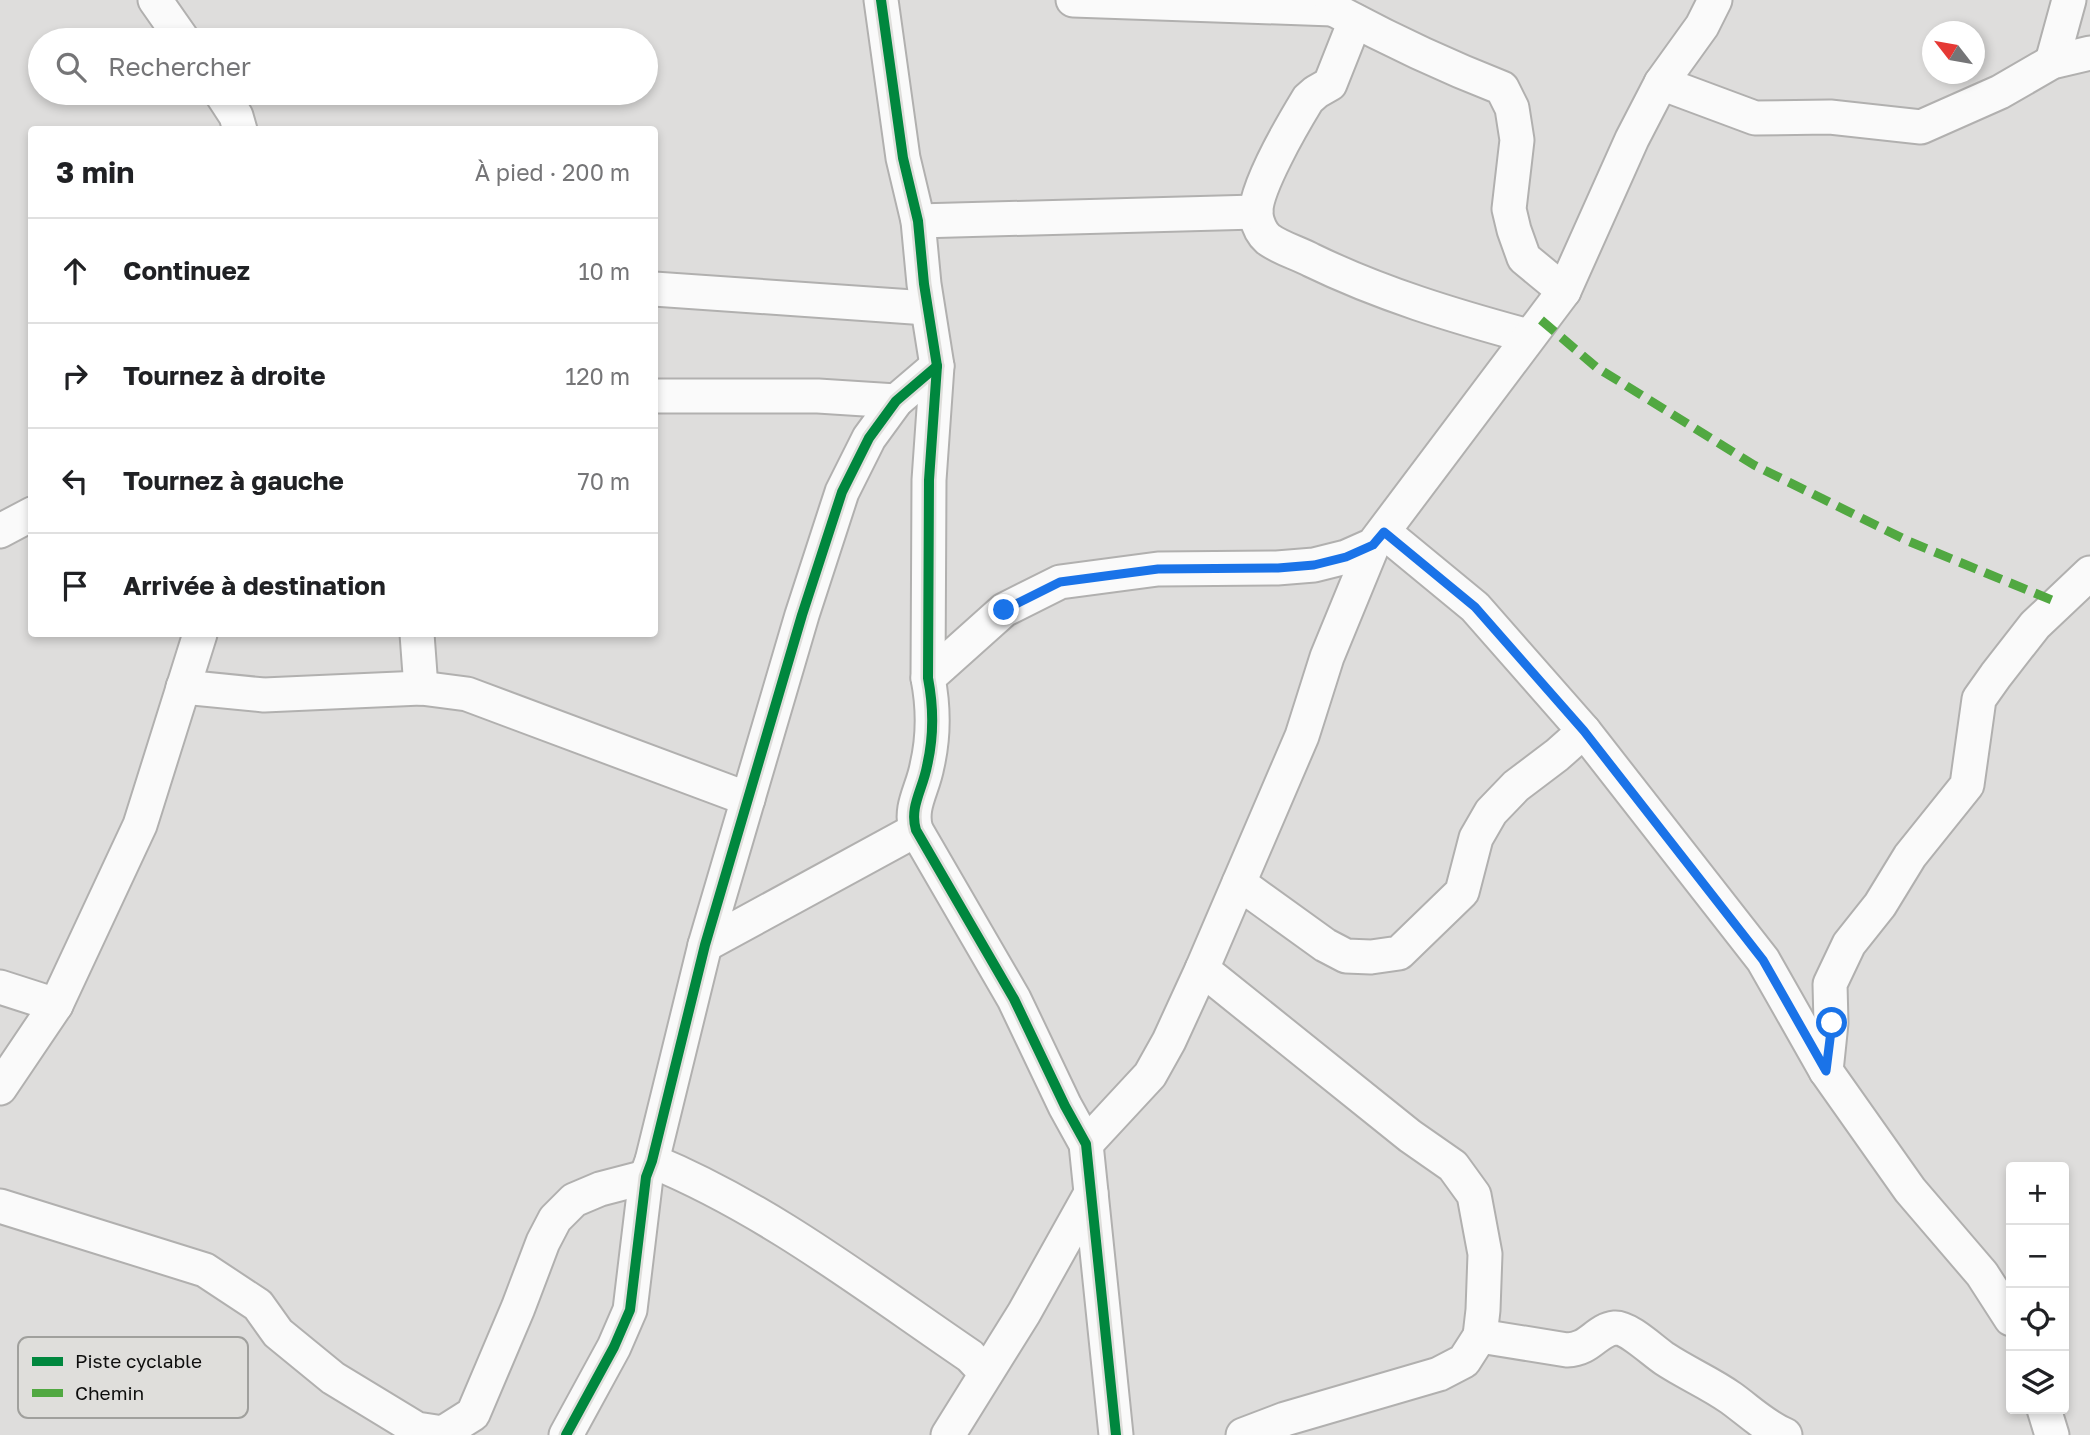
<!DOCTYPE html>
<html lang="fr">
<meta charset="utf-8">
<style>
:root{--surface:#fff;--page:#f6f6f6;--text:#202124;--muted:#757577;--line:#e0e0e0}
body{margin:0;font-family:"Golos Text",sans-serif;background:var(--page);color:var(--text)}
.controls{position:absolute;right:21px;bottom:21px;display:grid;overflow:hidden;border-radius:7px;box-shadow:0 4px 10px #0003}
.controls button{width:63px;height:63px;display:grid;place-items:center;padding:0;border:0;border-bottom:2px solid var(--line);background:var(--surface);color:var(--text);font:35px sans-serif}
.compass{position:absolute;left:1922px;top:21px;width:63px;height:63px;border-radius:50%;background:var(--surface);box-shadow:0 4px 10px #0003;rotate:301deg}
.stop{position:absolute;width:21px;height:21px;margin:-16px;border:5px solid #1a73e8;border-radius:50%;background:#fff}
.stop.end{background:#1a73e8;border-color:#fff;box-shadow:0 2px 7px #0008}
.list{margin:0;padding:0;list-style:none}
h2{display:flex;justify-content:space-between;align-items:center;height:91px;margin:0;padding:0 28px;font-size:30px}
h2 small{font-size:23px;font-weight:400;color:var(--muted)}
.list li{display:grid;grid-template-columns:46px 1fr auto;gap:21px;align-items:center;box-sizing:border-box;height:105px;padding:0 28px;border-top:2px solid var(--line)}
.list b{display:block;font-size:26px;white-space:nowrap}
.list em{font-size:23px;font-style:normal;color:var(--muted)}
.icon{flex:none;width:38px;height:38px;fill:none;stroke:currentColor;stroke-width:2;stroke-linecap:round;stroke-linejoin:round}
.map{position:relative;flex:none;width:2090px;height:1435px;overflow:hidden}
.search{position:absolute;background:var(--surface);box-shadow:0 4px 10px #0003;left:28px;top:28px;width:630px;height:77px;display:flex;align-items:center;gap:18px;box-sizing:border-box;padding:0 24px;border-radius:38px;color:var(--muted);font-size:26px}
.panel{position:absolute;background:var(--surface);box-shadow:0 4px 10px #0003;left:28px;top:126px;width:630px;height:511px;border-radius:7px}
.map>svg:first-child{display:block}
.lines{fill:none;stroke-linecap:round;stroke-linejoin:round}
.minor-casing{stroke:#b1b0af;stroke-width:37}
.minor{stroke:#fafafa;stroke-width:33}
.quiet{stroke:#51a841;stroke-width:9;stroke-dasharray:18 9;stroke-linecap:butt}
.cycleway-casing{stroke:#dfdedb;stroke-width:15}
.cycleway{stroke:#00873e;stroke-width:10}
.route{stroke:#1a73e8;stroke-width:9}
.key{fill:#dfdedb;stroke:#a0a09d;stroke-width:2}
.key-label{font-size:19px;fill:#0e0e0d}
</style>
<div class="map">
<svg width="2090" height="1435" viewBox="0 0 2090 1435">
<rect width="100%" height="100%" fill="#dedddc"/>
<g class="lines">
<!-- minor casing -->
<g class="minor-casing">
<g id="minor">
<polyline points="155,0 183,40"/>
<path d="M881 0 903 158 918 221 924 284 937 366 929 480 928 678C934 709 934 736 927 766 923 789 909 807 916 830L1014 999 1065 1106 1086 1144 1116 1435"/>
<polyline points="1073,0 1333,9"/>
<path d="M1331 0 1333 9C1388 39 1443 65 1502 88L1512 108 1517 140 1509 209 1514 230 1524 258 1564 291"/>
<path d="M1355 21 1330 84 1316 92 1308 99C1294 122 1253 191 1256 216 1258 225 1261 233 1268 239 1280 248 1298 253 1311 260 1381 294 1454 316 1528 336"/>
<polyline points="2052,62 2069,0"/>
<polyline points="1661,83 1755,118 1830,117 1921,127 2000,92 2052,62 2090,53"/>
<polyline points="221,93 236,116 240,130"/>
<polyline points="918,221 1256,212"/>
<polyline points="654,289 927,308"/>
<polyline points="654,396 818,396 896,401"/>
<polyline points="0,531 32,514"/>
<polyline points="1384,532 1475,607 1584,731 1763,960 1826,1071 1910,1190 1982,1274 2011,1319"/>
<polyline points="417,634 421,688"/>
<polyline points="928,678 1004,610 1060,582 1158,569 1277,568 1314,565 1346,557 1373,545 1564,291 1632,139 1661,83 1702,26 1715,0"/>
<polyline points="183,687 264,695 421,688 467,694 748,799"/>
<polyline points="1239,883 1325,945 1346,956 1371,957 1399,953 1462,892 1476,838 1491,812 1516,786 1557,755 1584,731"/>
<polyline points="705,945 916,830"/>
<polyline points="1202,969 1410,1136 1453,1166 1474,1195 1485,1254 1483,1310 1480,1336"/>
<polyline points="0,987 56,1005"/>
<polyline points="1826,1071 1831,1023 1830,984 1849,944 1880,905 1910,856 1967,785 1979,699 1996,675 2035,625 2090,573"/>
<polyline points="0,1088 56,1005 140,825 200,634"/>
<polyline points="1086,1144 1150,1075 1169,1041 1202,969 1302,736 1327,657 1373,545"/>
<path d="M652 1161C768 1209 867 1286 970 1356L986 1373"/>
<polyline points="0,1206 205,1270 258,1305 278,1333 333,1378 417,1429 443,1433 473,1414 518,1308 543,1242 555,1219 574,1200 600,1189 646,1177"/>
<polyline points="2044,1409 2052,1435"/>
<polyline points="566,1435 614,1347 630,1310 646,1177 652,1161 705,945 802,615 842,492 869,438 896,401 937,366"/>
<polyline points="948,1435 1024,1313 1091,1193"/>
<path d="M1243 1435 1285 1419 1439 1374 1464 1361 1480 1336 1567 1350C1591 1349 1596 1330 1615 1328 1628 1327 1653 1351 1665 1359 1686 1373 1710 1383 1731 1398 1749 1411 1764 1426 1785 1435"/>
</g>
</g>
<!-- minor -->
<use href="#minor" class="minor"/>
<!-- quiet -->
<polyline class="quiet" points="1541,320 1596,367 1754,465 1908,541 2059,603"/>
<!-- cycleway casing -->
<g class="cycleway-casing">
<g id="cycleway">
<path d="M881 0 903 158 918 221 924 284 937 366 929 480 928 678C934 709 934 736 927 766 923 789 909 807 916 830L1014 999 1065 1106 1086 1144 1116 1435"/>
<polyline points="566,1435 614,1347 630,1310 646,1177 652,1161 705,945 802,615 842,492 869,438 896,401 937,366"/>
</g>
</g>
<!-- cycleway -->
<use href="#cycleway" class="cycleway"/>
</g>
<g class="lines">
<!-- route -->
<polyline class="route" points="1004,610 1060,582 1158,569 1278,568 1314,565 1346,557 1373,545 1384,532 1475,607 1584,731 1763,960 1826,1071 1832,1023"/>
</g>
<!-- legend -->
<rect x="18" y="1337" width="230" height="81" rx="10" class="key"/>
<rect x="32" y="1357" width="31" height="9" fill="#00873e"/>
<rect x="32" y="1389" width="31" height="8" fill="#51a841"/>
<g class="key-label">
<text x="75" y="1368">Piste cyclable</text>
<text x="75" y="1400">Chemin</text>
</g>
</svg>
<div class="controls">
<button>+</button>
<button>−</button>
<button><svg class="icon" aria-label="locate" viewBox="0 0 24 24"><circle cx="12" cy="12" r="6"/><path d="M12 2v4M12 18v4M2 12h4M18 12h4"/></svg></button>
<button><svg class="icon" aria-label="layers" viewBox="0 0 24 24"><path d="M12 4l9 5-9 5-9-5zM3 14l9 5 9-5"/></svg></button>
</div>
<svg class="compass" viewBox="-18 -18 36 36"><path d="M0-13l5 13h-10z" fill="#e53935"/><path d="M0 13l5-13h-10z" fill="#757577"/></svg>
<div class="stop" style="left:1832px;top:1023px"></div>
<div class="stop end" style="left:1004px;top:610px"></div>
<div class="search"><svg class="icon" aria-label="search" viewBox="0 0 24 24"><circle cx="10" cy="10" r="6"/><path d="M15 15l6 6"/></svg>Rechercher</div>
<section class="panel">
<h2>3 min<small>À pied · 200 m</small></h2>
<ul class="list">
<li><svg class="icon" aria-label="ahead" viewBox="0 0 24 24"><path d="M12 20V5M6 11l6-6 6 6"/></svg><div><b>Continuez</b></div><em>10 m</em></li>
<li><svg class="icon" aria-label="right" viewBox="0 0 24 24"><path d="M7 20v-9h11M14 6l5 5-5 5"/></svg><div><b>Tournez à droite</b></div><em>120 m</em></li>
<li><svg class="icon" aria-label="left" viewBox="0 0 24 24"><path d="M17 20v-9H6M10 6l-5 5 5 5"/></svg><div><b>Tournez à gauche</b></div><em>70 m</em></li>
<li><svg class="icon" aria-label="arrive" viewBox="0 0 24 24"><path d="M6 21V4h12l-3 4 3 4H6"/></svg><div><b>Arrivée à destination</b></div></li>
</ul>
</section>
</div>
